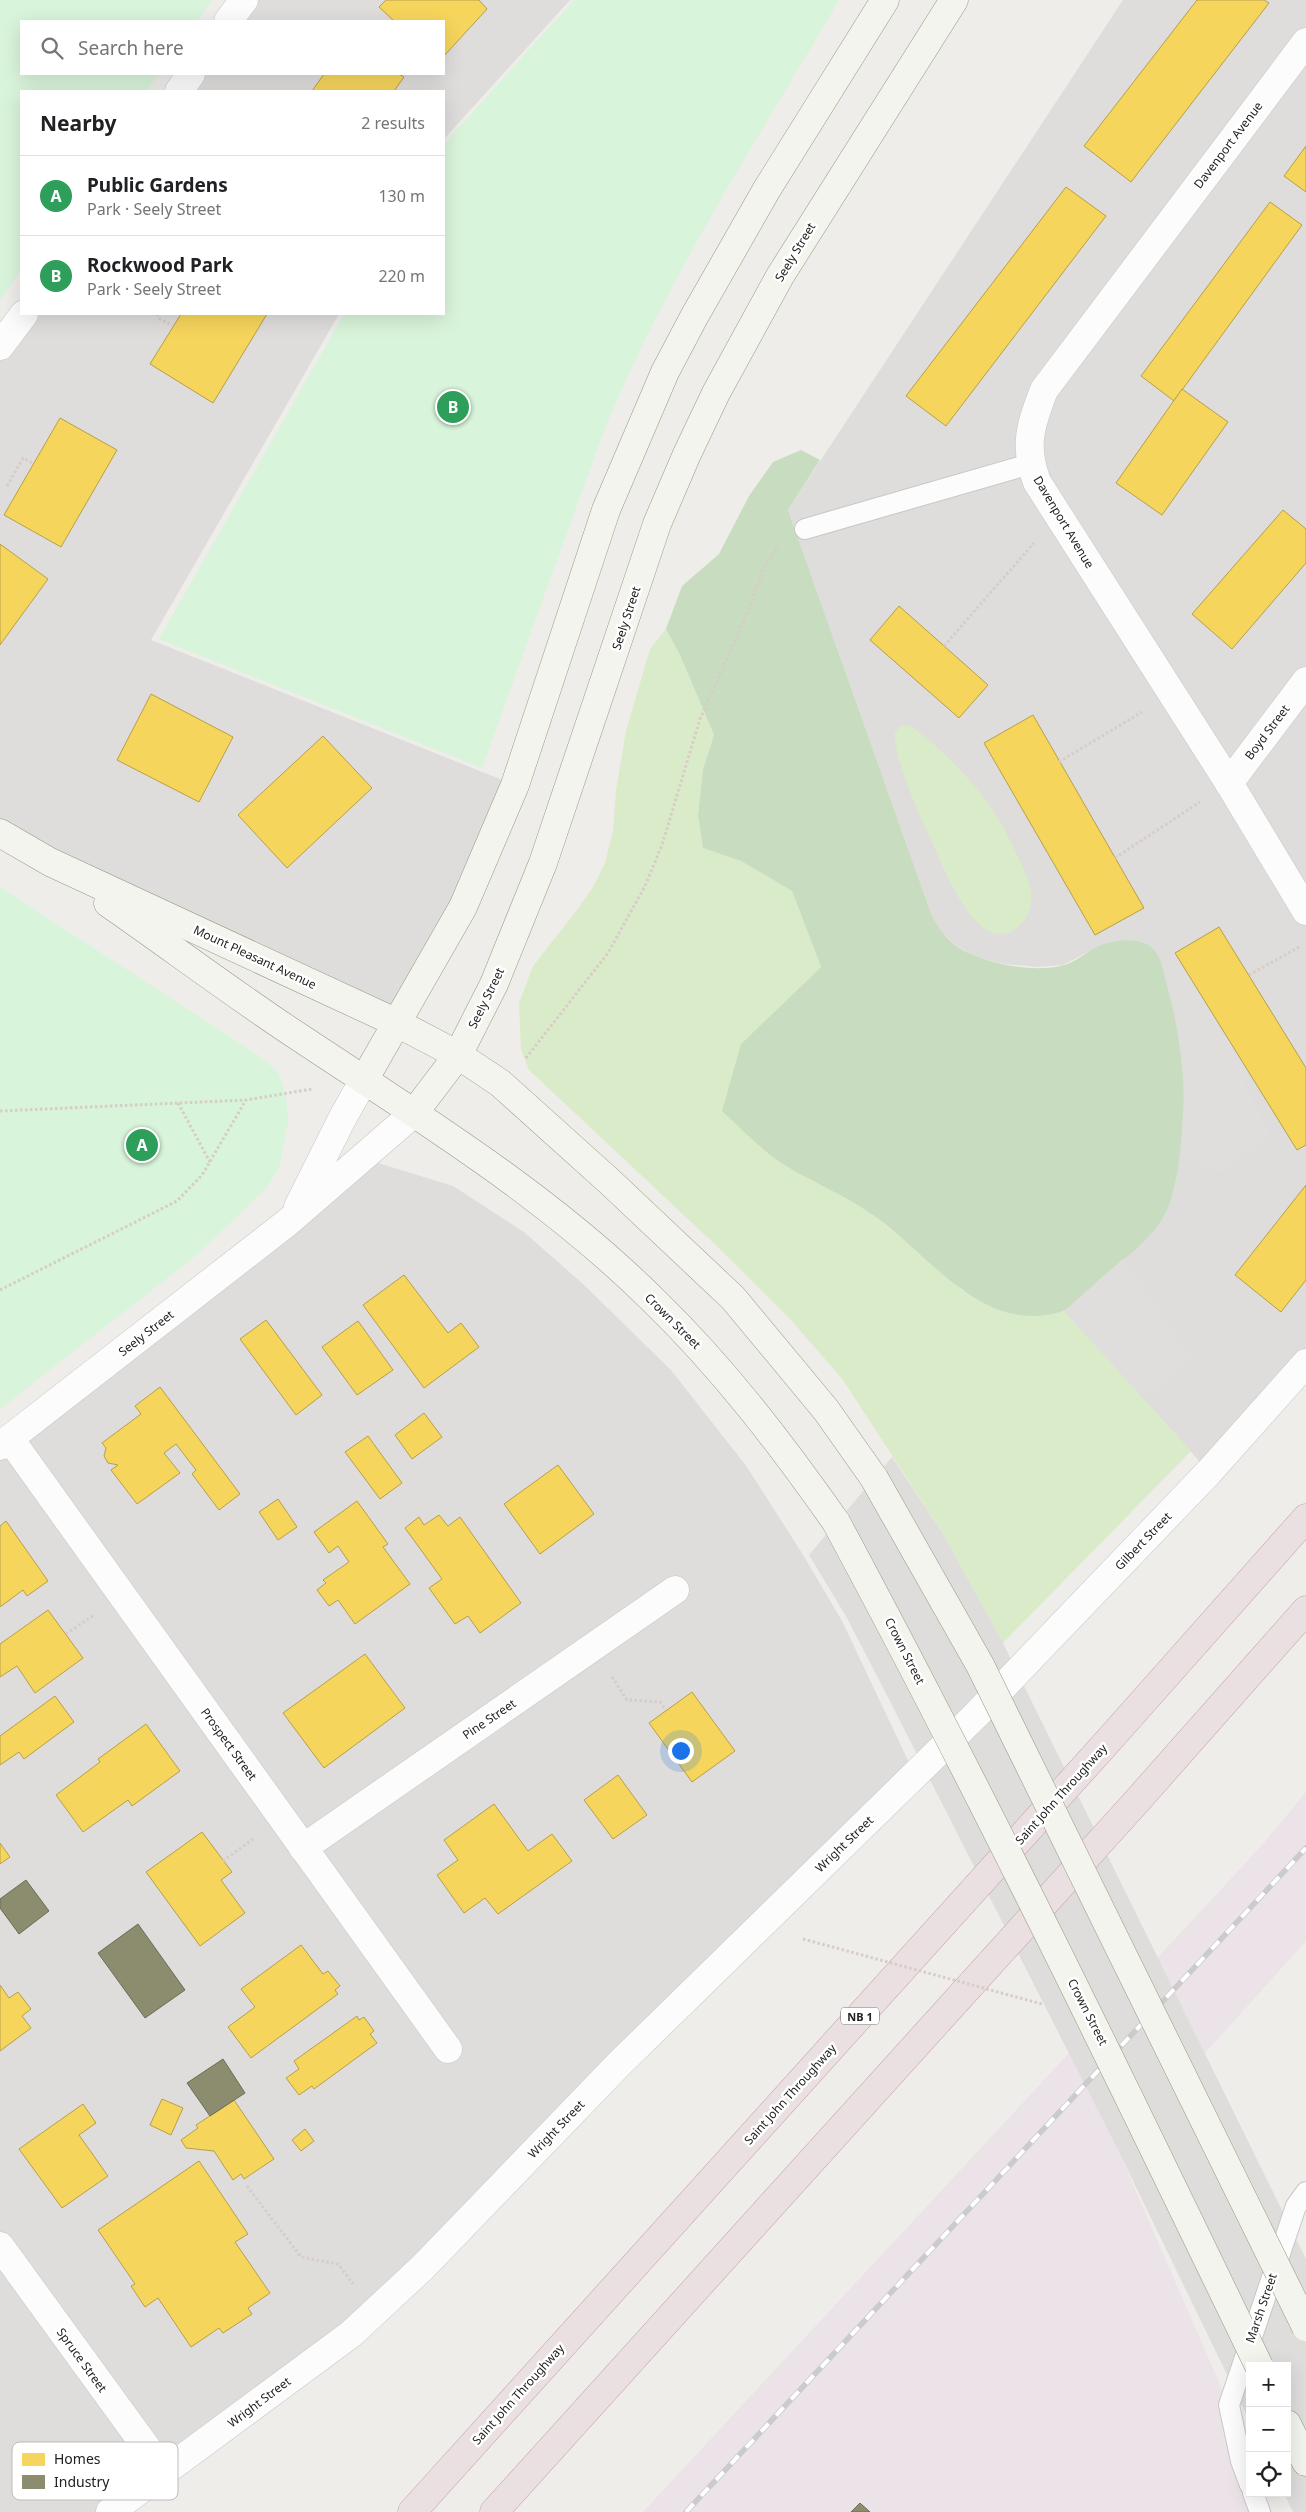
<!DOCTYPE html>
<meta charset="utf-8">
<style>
:root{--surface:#fff;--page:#f6f6f6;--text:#202124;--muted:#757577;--line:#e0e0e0;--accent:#db2777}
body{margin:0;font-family:"Noto Sans",sans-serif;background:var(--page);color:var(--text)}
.controls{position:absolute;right:15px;bottom:15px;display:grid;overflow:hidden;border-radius:0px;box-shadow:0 5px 20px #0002}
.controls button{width:45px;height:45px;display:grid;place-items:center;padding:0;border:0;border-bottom:1px solid var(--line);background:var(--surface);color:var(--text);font:25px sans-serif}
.you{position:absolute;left:680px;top:1750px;width:18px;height:18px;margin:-12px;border:4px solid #fff;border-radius:50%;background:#1a73e8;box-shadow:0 0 0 8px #1a73e833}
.badge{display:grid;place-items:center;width:32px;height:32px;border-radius:50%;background:var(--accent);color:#fff;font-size:16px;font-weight:700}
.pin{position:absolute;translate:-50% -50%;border:2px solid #fff;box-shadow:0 1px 5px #0006}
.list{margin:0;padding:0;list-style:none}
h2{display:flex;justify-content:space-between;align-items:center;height:65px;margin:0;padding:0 20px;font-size:21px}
h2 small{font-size:16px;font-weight:400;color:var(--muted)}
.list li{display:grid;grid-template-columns:32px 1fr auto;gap:15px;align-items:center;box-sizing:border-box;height:80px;padding:0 20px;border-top:1px solid var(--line)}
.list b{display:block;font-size:19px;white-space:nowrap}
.list p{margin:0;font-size:16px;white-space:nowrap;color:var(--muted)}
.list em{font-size:16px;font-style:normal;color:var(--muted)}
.icon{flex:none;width:28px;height:28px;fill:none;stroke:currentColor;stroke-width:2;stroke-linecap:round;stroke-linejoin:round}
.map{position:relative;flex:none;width:1306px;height:2512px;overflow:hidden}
.search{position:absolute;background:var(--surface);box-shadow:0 5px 20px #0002;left:20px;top:20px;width:425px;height:55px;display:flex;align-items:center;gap:12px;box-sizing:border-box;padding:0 18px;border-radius:0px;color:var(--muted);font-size:19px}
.panel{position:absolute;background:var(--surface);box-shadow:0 5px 20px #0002;left:20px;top:90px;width:425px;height:225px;border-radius:0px}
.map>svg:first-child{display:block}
.residential{fill:#dedddb}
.industrial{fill:#ece3e8}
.grass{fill:#daebc9}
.forest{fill:#c8ddc0}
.park{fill:#d8f4da}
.parking{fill:#dfdedd}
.pier{fill:#dedddc}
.homes{fill:#f6d55c;stroke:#b69f4a}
.industry{fill:#8c8c6e;stroke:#6c6c57}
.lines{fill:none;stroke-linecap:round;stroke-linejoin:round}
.lane-casing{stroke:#c8c7c6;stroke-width:22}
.street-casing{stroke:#c8c7c6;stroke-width:29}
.secondary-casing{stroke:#969981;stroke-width:29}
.highway-casing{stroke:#c4a1aa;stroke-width:29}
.path{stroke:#d8cbc8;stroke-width:3;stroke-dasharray:2.5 2.5;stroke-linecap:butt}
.lane{stroke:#fdfcfc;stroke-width:20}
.street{stroke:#fdfcfc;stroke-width:28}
.secondary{stroke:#f3f4ed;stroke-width:28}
.highway{stroke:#ebe0e1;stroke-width:28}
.rail-casing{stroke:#cbcbcb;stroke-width:5.5}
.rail{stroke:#fff;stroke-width:4;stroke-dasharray:11;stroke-linecap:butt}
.secondary-bridge-casing{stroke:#969981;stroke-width:29;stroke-linecap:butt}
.path-bridge{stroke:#d8cbc8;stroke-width:3;stroke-dasharray:2.5 2.5;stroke-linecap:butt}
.secondary-bridge{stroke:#f3f4ed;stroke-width:28}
.labels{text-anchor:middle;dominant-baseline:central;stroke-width:5;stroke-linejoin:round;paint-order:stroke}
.shield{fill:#fff;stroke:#646464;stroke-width:1}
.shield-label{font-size:11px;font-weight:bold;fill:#212121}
.street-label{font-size:12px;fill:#212121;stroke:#fff}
.key{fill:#fff;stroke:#bcbcbc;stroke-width:1}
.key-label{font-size:14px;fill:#212121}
</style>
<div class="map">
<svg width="1306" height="2512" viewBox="0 0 1306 2512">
<rect width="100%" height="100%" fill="#efedea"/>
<!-- residential -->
<g class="residential">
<polygon points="244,0 570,0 444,139 444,91 179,91 191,74 444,74 444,21 228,21"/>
<polygon points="1123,0 1306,0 1306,1363 1209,1472 1064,1311 1138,1246 1167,1210 1180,1156 1112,942 1099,946 1063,965 1038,967 1004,964 975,957 954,944 940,930 932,916 788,510"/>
<polygon points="24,314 339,314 151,640 515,785 397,1023 0,833 0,346"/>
<polygon points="362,1158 453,1186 524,1232 583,1284 671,1370 747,1467 805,1558 842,1621 915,1775 423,2267 109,2512 0,2512 0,1446"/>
</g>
<!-- industrial -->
<polygon class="industrial" points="1306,1792 1306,1941 1118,2150 1229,2405 1260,2512 643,2512 1262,1845"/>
<!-- grass -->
<g class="grass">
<polygon points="666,629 680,655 714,735 703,769 698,815 703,848 741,861 792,891 821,967 741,1044 781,1162 868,1211 920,1252 961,1290 1031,1316 1064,1311 1191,1451 1003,1643 945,1537 843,1380 791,1320 723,1252 529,1070 521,1049 519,1003 533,966 577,910 593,887 605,863 613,831 616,790 626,731 650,649"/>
<path d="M902 725 911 726C958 762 995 803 1018 857 1023 868 1030 881 1031 893 1032 906 1029 918 1018 927 977 962 941 860 929 836 919 814 893 756 895 732Z"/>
</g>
<!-- forest -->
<path class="forest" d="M801 450 820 460 788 510 932 916C938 927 945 937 955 945 979 963 1034 974 1064 965 1078 961 1088 950 1101 945 1117 939 1145 936 1156 952 1164 964 1165 980 1169 993 1184 1053 1189 1112 1177 1174 1174 1186 1172 1199 1167 1210 1154 1238 1123 1260 1100 1279 1091 1288 1074 1306 1063 1311 1056 1314 1040 1316 1032 1316 967 1316 919 1244 867 1211 840 1193 810 1181 783 1164 761 1150 741 1128 722 1111L741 1044 821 967 792 891 741 861 703 848 698 815 703 769 714 735 680 655 666 629 682 586 719 554 749 496 773 462Z"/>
<!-- park -->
<g class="park">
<polygon points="0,0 212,0 197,21 21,21 21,74 159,74 146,91 21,91 21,270 0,300"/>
<path d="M574 0H839C756 142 665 281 603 433L482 768 159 639 344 314H444V144Z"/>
<polygon points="0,887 258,1055 278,1072 286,1096 288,1122 279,1168 266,1189 193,1258 0,1409"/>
</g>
<!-- parking -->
<g class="parking">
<polygon points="1175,953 1250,1074 1242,1079 1271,1136 1221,1173 1180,1156 1185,1085 1178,1027 1161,962"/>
<polygon points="1123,1259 1193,1358 1158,1393 1141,1396 1064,1311"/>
</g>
<!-- pier -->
<polygon class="pier" points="892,1457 945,1537 1003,1643 1306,2259 1306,2512 1293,2512 1284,2493 1287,2493 1287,2366 1250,2366 1250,2422 1118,2150 894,1709 847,1618 809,1555"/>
<!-- homes -->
<g class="homes">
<polygon points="386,0 479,0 487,9 444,56 444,21 394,21 379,7"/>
<polygon points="1197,0 1264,0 1269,3 1131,182 1084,146"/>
<polygon points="324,74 399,74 404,77 394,91 312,91"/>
<polygon points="1306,146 1306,192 1284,176"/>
<polygon points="1066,187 1106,216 946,426 906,396"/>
<polygon points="1270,202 1302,225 1174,401 1141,376"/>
<polygon points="181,314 267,314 213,403 150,364"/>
<polygon points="1182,389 1228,422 1162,515 1116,483"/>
<polygon points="60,418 117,450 61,547 4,515"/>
<polygon points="1283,510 1306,529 1306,563 1232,649 1192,614"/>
<polygon points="0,544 48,579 0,645"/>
<polygon points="899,606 988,685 959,718 870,640"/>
<polygon points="151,694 233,737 199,802 117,760"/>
<polygon points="1033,715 1144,908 1095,935 984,743"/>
<polygon points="323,736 372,788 287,868 238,815"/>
<polygon points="1219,927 1306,1068 1306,1145 1297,1150 1175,953"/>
<polygon points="1306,1185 1306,1280 1281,1312 1235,1275"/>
<polygon points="404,1275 448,1333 461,1323 479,1347 424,1388 363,1305"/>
<polygon points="266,1320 322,1395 296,1415 240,1339"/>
<polygon points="358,1321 393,1370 357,1395 322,1347"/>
<polygon points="160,1387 240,1494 219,1510 192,1474 196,1470 176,1444 164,1453 180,1473 137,1504 111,1470 118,1465 108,1463 104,1456 106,1448 102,1443 141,1414 135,1406"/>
<polygon points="424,1413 442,1437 412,1459 395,1435"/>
<polygon points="368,1436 402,1483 380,1499 345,1452"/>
<polygon points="558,1465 594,1514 540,1554 504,1504"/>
<polygon points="278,1499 297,1527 278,1540 259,1512"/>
<polygon points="357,1501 388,1544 383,1547 410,1584 355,1624 338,1600 329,1606 317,1590 326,1583 323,1580 349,1562 338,1546 329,1553 314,1532"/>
<polygon points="439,1515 448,1526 460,1517 521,1603 480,1633 468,1616 455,1624 429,1588 442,1579 405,1528 419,1517 424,1525"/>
<polygon points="6,1521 48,1581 27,1596 23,1590 0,1607 0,1526"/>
<polygon points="48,1610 83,1658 35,1693 17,1666 0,1677 0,1644"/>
<polygon points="365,1654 405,1708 324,1768 283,1713"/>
<polygon points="692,1692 735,1751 692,1782 649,1723"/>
<polygon points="55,1696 74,1722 24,1759 19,1752 0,1765 0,1736"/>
<polygon points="146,1724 180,1771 132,1806 128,1800 83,1832 56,1795 100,1762 98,1759"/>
<polygon points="618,1775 647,1815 613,1839 584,1800"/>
<polygon points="494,1804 528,1851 552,1834 572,1861 498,1914 485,1898 464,1913 437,1875 458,1860 444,1840"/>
<polygon points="202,1832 232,1872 221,1880 245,1913 200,1946 146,1872"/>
<polygon points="0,1843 10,1857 0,1864"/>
<polygon points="301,1945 323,1974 328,1971 340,1986 335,1990 338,1994 251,2058 228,2027 255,2007 241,1989"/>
<polygon points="0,1985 9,1998 18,1992 31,2009 22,2016 31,2028 0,2051"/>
<polygon points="357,2016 359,2020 364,2017 374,2031 370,2034 377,2043 314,2089 312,2086 299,2095 286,2078 299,2069 294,2061"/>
<polygon points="162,2099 183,2108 171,2135 150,2125"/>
<polygon points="234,2100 274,2159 244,2179 241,2174 233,2180 214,2151 186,2148 181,2140 198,2128 196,2125"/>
<polygon points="83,2104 96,2123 79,2135 108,2176 62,2208 19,2149"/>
<polygon points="305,2129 314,2141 301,2151 292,2140"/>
<polygon points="199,2161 248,2234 235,2242 270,2293 248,2308 252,2314 223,2333 219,2328 191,2347 158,2298 145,2307 131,2286 135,2284 98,2230"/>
</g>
<!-- industry -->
<g class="industry">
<polygon points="26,1880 49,1911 19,1934 0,1908 0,1899"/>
<polygon points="138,1924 185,1990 145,2018 98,1953"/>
<polygon points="223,2059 245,2093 210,2116 187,2083"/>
<polygon points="860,2503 870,2512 851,2512"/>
</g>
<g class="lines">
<!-- lane casing -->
<g class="lane-casing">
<g id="lane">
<polyline points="805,529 1030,464"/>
<polyline points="1250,2485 1241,2461 1229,2405 1296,2206 1306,2192"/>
<polyline points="1253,2493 1260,2512"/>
</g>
</g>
<!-- street casing -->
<g class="street-casing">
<g id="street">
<polyline points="228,21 244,0"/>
<path d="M1306 42 1044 390C1031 424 1023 445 1037 482L1229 783 1306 911"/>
<polyline points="179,91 191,74"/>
<polyline points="0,346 24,314"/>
<polyline points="1229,783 1306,681"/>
<polyline points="298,1207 343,1117 364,1080"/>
<polyline points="10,1439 448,2049"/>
<polyline points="0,1446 288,1222 414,1113"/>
<polyline points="303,1848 675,1590"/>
<polyline points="0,2246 165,2473"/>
<polyline points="110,2512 351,2334 423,2267 619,2064 976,1715 1209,1472 1306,1363"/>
</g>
</g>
<!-- secondary casing -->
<g class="secondary-casing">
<g id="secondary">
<polyline points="0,833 50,862 397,1023 458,1055 500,1083 609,1181 733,1298 826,1410 874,1478"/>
<path d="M108 903C173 948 236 996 302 1039 424 1120 551 1198 655 1302 724 1369 781 1444 836 1522"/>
<polyline points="364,1080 463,907 515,785 606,510 665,372 694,317 767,189 885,0"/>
<polyline points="414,1113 458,1055 494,984 543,863 657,524 687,454 716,393 780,276 954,0"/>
<polyline points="1287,2424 1306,2462"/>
</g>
</g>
<!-- highway casing -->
<g class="highway-casing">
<g id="highway">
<polyline points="412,2512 1109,1740 1306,1518"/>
<polyline points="494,2512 1137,1801 1306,1610"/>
</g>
</g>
<!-- path -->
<g class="path">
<polyline points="157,314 158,318 173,326"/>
<polyline points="7,486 23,458 34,464"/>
<polyline points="944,646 1034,543"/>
<polyline points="1059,762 1142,712"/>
<polyline points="1115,858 1200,802"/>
<polyline points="1249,975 1301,946"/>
<polyline points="526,1058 608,953 645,886 662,845 700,719 743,623 765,566 778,546"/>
<polyline points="178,1103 210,1162"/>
<polyline points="0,1111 246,1100 312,1089"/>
<polyline points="0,1290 177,1201 202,1175 246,1100"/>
<polyline points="66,1634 94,1615"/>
<polyline points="612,1677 627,1700 660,1702 666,1710"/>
<polyline points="223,1861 253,1839"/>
<polyline points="247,2186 301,2257 338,2264 353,2284"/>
</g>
<!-- lane -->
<use href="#lane" class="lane"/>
<!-- street -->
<use href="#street" class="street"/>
<!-- secondary -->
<use href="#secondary" class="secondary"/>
<!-- highway -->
<use href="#highway" class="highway"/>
<!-- rail casing -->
<g class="rail-casing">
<polyline id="rail" points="686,2512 1306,1848"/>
</g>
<!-- rail -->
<use href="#rail" class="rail"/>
<!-- secondary-bridge casing -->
<g class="secondary-bridge-casing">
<g id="secondary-bridge">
<polyline points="874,1478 980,1665 1306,2327"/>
<path d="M836 1522C985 1799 1122 2082 1259 2366"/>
</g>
</g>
<!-- path-bridge -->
<polyline class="path-bridge" points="803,1939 1042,2004"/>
<!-- secondary-bridge -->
<use href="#secondary-bridge" class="secondary-bridge"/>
</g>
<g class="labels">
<!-- shield labels -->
<rect class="shield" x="841" y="2007.5" width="38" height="17" rx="4"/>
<g class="shield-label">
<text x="860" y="2016">NB 1</text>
</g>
<!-- street labels -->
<g class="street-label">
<text transform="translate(1228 145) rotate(-53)">Davenport Avenue</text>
<text transform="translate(795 252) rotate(-59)">Seely Street</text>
<text transform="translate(1064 522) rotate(59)">Davenport Avenue</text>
<text transform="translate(626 618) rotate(-72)">Seely Street</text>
<text transform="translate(1267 732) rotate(-53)">Boyd Street</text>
<text transform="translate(255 957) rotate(25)">Mount Pleasant Avenue</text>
<text transform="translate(486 998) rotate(-64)">Seely Street</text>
<text transform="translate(673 1321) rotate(45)">Crown Street</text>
<text transform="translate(146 1333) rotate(-38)">Seely Street</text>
<text transform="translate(1143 1541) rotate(-46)">Gilbert Street</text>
<text transform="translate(905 1651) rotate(63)">Crown Street</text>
<text transform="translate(489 1719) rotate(-34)">Pine Street</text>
<text transform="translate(229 1744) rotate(54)">Prospect Street</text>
<text transform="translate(1061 1794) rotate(-48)">Saint John Throughway</text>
<text transform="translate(844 1844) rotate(-44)">Wright Street</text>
<text transform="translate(1088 2012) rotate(63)">Crown Street</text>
<text transform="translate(790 2094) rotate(-48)">Saint John Throughway</text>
<text transform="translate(556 2129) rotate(-46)">Wright Street</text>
<text transform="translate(1261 2308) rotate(-71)">Marsh Street</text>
<text transform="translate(82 2360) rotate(54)">Spruce Street</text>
<text transform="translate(518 2394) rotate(-48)">Saint John Throughway</text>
<text transform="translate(259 2402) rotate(-37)">Wright Street</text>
</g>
</g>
<!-- legend -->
<rect x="12" y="2442" width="166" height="58" rx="8" class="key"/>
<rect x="22" y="2453" width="23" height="13" fill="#f6d55c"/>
<rect x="22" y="2475" width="23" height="14" fill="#8c8c6e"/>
<g class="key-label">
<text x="54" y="2464">Homes</text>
<text x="54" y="2487">Industry</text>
</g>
</svg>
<div class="controls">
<button>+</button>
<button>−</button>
<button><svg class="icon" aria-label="locate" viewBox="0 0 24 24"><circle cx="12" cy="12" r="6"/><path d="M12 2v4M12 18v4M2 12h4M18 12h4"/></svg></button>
</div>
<div class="you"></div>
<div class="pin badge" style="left:142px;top:1145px;background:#2e9e5b">A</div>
<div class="pin badge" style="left:453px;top:407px;background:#2e9e5b">B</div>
<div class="search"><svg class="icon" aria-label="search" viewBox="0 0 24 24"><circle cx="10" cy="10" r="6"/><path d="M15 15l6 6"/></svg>Search here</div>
<section class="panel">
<h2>Nearby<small>2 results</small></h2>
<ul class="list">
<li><span class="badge" style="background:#2e9e5b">A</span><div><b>Public Gardens</b><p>Park · Seely Street</p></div><em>130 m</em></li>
<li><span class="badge" style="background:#2e9e5b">B</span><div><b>Rockwood Park</b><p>Park · Seely Street</p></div><em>220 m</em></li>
</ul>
</section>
</div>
